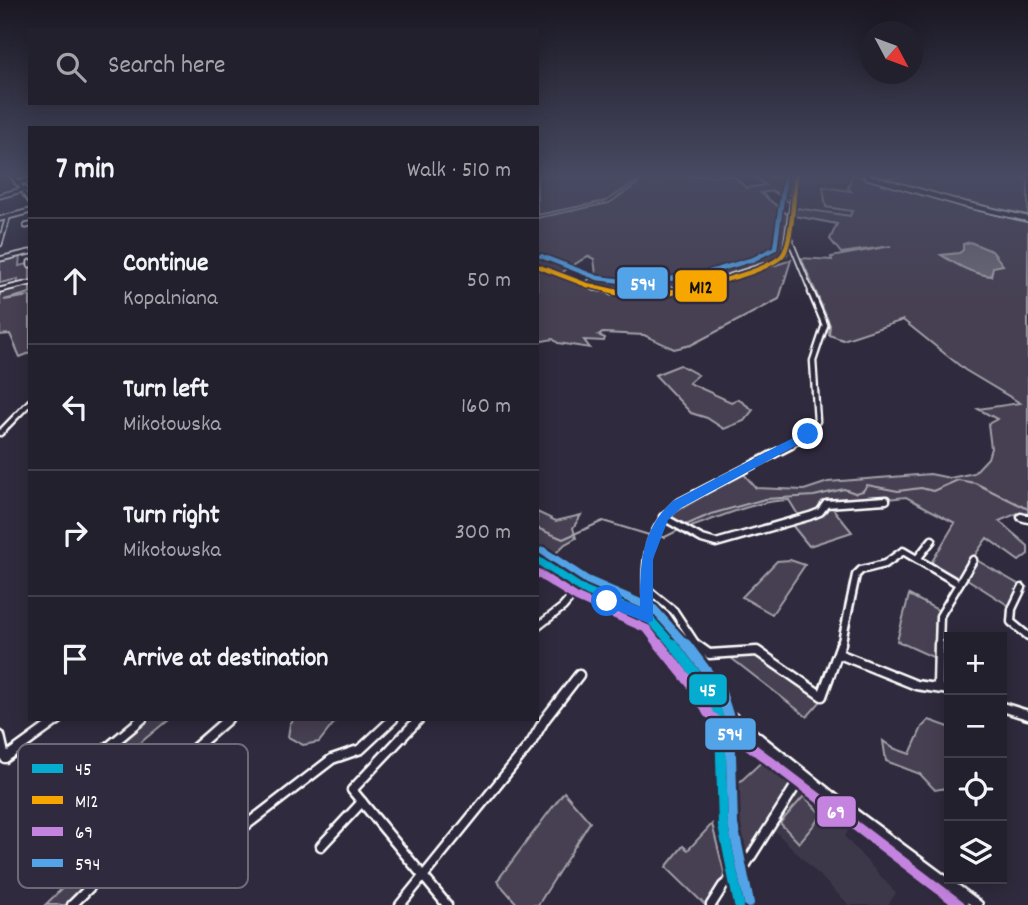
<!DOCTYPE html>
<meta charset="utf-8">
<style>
:root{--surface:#23202e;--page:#2f2d3a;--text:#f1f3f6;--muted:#a3a3aa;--line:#403e4a}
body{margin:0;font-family:Dekko,sans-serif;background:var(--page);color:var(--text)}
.controls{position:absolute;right:21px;bottom:21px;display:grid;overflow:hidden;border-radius:0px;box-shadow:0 4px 18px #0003}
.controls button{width:63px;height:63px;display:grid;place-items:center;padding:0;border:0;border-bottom:2px solid var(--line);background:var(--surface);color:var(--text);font:35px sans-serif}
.compass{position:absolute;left:860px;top:21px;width:63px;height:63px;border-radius:50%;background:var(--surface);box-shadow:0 4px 18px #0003;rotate:131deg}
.stop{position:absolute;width:21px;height:21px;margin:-16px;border:5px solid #1a73e8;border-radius:50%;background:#fff}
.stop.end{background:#1a73e8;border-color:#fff;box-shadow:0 2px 7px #0008}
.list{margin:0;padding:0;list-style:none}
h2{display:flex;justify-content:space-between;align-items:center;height:91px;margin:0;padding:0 28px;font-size:30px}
h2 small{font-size:23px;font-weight:400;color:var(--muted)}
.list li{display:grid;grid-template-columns:46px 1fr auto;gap:21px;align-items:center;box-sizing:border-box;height:126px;padding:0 28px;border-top:2px solid var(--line)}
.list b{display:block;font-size:26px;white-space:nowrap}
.list p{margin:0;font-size:23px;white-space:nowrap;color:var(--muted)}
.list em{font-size:23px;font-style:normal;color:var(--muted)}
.icon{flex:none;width:38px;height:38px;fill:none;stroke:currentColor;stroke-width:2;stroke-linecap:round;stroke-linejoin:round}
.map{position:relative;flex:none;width:1028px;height:905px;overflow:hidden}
.search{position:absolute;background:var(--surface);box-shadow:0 4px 18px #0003;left:28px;top:28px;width:511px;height:77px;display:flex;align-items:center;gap:18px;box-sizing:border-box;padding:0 24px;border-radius:0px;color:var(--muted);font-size:26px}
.panel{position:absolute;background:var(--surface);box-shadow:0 4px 18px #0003;left:28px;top:126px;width:511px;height:595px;border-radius:0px}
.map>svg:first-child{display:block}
.built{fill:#3c3749}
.green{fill:#464152;stroke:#a2a0a8;stroke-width:2}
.water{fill:#6d6a77;stroke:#a7a6ad;stroke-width:2}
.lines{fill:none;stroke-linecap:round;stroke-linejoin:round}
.stream{stroke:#a7a6ad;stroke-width:2}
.minor-far3-casing{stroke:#fff;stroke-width:7}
.minor-far2-casing{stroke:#fff;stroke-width:9}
.minor-far1-casing{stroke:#fff;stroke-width:11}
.minor-casing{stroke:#fff;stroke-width:13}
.major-casing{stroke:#fff;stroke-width:8}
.minor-far3{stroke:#2f2a3d;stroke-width:3.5}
.minor-far2{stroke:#2f2a3d;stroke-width:4.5}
.minor-far1{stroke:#2f2a3d;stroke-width:6}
.minor{stroke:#2f2a3d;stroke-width:8}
.major{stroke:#2f2a3d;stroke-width:4.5}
.bus-1-far1-casing{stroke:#2f2a3d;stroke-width:13}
.bus-1-casing{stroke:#2f2a3d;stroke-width:16}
.bus-2-far1-casing{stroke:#2f2a3d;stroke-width:8}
.bus-2-casing{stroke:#2f2a3d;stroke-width:10}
.bus-3-far1-casing{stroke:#2f2a3d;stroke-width:13}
.bus-3-casing{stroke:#2f2a3d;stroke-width:16}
.bus-4-far2-casing{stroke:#2f2a3d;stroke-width:8}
.bus-4-far1-casing{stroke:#2f2a3d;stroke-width:13}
.bus-4-casing{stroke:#2f2a3d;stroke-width:16}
.bus-1-far1{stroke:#06acd0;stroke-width:8}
.bus-1{stroke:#06acd0;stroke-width:10}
.bus-2-far1{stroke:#f7a600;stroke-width:4.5}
.bus-2{stroke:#f7a600;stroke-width:6}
.bus-3-far1{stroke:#c483df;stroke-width:8}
.bus-3{stroke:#c483df;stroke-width:10}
.bus-4-far2{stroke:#53a3e8;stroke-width:4.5}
.bus-4-far1{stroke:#53a3e8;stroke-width:8}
.bus-4{stroke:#53a3e8;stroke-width:10}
.route{fill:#1a73e8}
.key{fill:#2f2a3d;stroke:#6d6a77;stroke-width:2}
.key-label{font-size:19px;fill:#fff}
.line-badge{stroke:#2f2a3d;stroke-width:2.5}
.badge-label{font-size:19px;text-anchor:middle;font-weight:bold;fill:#fff}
.pale-badge-label{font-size:19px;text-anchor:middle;font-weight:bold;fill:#111}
</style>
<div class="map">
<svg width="1028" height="905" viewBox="0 0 1028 905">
<rect width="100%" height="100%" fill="#2f2a3d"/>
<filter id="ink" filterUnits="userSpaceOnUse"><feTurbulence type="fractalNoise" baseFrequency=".0143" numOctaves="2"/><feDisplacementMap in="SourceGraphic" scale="14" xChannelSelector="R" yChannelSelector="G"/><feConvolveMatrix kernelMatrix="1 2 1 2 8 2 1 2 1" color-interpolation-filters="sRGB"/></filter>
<g filter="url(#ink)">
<!-- built -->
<g class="built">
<polygon points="799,176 852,176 852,192 823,188 853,211 850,216 797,208"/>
<polygon points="804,783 851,824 845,837 896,893 888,905 849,905 773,829"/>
</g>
<!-- green -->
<g class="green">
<polygon points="537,176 645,176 606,201 537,215"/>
<path d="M649 176H733L747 188 765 185 754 176 792 177 790 203 773 191 761 193 788 215C788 226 786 249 779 257 772 265 754 268 744 271 691 289 640 301 585 282L596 274 594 259 588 256 561 273 537 264V218L609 203Z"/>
<path d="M852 176H861L1028 220V517L1018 513 999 521 1028 546V554L1019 561 987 538 973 558 1023 587 1014 609 964 577 960 582 930 565 955 523 906 497 830 505 852 532 809 546 792 525 800 518 789 500C754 501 721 517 688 528L667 517 743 473 756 488 804 490 828 482 930 474 950 478 974 473 988 458 991 448 988 424 997 419 978 409 1020 403 965 370 903 320 843 340 829 335 830 325 801 258 832 260 831 257 891 246 841 253 830 239 837 224 795 216 797 208 850 216 852 211 826 207 823 187 851 191 848 188Z"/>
<polygon points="876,176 895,178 900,176 1020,176 1028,179 1028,215 966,202"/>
<polygon points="20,255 19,266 28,264 30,266 30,293 4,300 30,296 30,353 20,357 10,334 0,335 0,290 17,286 18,279 0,283 0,259"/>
<polygon points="791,260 779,299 691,345 674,349 644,335 603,333 598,335 605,338 604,341 584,340 590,348 558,343 553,339 537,342 537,267 594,288 626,295 699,291"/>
<polygon points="680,365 698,375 689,383 731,402 738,399 753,410 744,421 724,429 707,418 691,413 655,375"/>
<polygon points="537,512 556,521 581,515 573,528 576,538 565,544 548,561 537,554"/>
<polygon points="790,560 805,565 772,614 742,597 777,561"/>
<polygon points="909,595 940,611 937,659 897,641"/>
<polygon points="752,655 761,658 821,701 807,717 731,658"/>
<polygon points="145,719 169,719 116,763 99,758"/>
<polygon points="294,719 337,719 319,742 303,745 288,737 290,724"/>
<polygon points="929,720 949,727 949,783 946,788 935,790 920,774 886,761 883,741 893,748 910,754 922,727"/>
<polygon points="768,756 794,779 738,870 734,866 727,826 731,790"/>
<polygon points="564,792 590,822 538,905 518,905 497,881"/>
<polygon points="804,796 822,815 799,843 780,823"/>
<polygon points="154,800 165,810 68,905 45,905"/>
<polygon points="712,824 725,876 705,905 666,867 683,846 688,850"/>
</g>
<!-- water -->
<path class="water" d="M970 242 992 251 1003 265 993 267 991 276C972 274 959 266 941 255L959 253 963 250V244Z"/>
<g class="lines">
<!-- stream -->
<g class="stream">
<polyline points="686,525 711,514 765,499 814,496 844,489 855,493 863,491 867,485 898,491 921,488 933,491 958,480 975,483 1028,509"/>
<polyline points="537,528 563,539 603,521 649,535"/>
<polyline points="658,537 665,537 679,530"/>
</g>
<!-- minor-far3 casing -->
<g class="minor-far3-casing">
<g id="minor-far3">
<polyline points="12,176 22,188 30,192"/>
<polyline points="17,183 30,180"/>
<polyline points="24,193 30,201"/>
<polyline points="0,196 25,189"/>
<polyline points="0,219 30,211"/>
<polyline points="26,226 30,225"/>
<polyline points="788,235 812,294"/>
<polyline points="0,244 8,217"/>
<polyline points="0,259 30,252"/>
<polyline points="30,262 30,265"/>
<polyline points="537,266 594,288 632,294"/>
<polyline points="0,290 30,283"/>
<polyline points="640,294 696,287 775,262 785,253 796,176"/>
</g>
</g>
<!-- minor-far2 casing -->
<g class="minor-far2-casing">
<g id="minor-far2">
<polyline points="612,292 667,292"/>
<polyline points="0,433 30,402"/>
<polyline points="788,446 802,439 817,421 813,361 825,325 811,292"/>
</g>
</g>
<!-- minor-far1 casing -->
<g class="minor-far1-casing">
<g id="minor-far1">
<polyline points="663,517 702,539 716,543 810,516 820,512 826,504 886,500"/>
<polyline points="1021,517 1028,519"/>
<polyline points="917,559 932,540"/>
<polyline points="537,560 582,589 648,617 674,646"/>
<polyline points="959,584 973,560"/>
<polyline points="1022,588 1012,609 1011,622 1028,636"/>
<polyline points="647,589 674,611 697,646"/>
<path d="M648 617C646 572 641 537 677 504L791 445"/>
<polyline points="537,627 563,607 579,588"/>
<polyline points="841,646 856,575 861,570 885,564 903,551 959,584 940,616 939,646"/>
</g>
</g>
<!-- minor casing -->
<g class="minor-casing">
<g id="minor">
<polyline points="673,644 711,694 720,722 723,826 739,905"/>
<polyline points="695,644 709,654 757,651 822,696 841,644"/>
<polyline points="839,654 916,685 949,690"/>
<polyline points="938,686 939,644"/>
<polyline points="1002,707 1028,715"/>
<polyline points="717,708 726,712 840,803 978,905"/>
<polyline points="419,719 352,790 447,905"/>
<polyline points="0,736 5,758 59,719"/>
<polyline points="94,759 125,768 173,767 200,773 245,826 332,759 361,749 393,719"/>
<polyline points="94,759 142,719"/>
<polyline points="173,767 228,719"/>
<polyline points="321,846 362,802"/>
<polyline points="72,905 203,775"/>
<polyline points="400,905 531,743 545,719 579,675"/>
<polyline points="711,905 723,886 743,869 803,774"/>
</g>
</g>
<!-- major casing -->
<g class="major-casing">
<polyline id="major" points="866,176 963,204 1028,219"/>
</g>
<!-- minor-far3 -->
<use href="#minor-far3" class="minor-far3"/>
<!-- minor-far2 -->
<use href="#minor-far2" class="minor-far2"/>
<!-- minor-far1 -->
<use href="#minor-far1" class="minor-far1"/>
<!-- minor -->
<use href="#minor" class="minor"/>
<!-- major -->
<use href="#major" class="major"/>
<!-- bus-1-far1 casing -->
<g class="bus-1-far1-casing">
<polyline id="bus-1-far1" points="537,560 582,589 648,617 674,646"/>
</g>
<!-- bus-1 casing -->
<g class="bus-1-casing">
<polyline id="bus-1" points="673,644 711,694 720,722 723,826 739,905"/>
</g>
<!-- bus-2-far1 casing -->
<g class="bus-2-far1-casing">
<g id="bus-2-far1">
<polyline points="537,266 587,285 626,294"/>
<path d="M655 294C678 292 778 272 785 251 793 231 793 198 796 176"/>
</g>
</g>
<!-- bus-2 casing -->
<g class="bus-2-casing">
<polyline id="bus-2" points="615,292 648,294 672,292"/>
</g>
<!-- bus-3-far1 casing -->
<g class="bus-3-far1-casing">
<polyline id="bus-3-far1" points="537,573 577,598 647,629 660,646"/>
</g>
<!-- bus-3 casing -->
<g class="bus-3-casing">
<g id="bus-3">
<polyline points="659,644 696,690 708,713"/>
<polyline points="713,718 960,905"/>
</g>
</g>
<!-- bus-4-far2 casing -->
<g class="bus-4-far2-casing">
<polyline id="bus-4-far2" points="541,256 598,278 638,283 700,275 754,259 775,248 785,176"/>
</g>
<!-- bus-4-far1 casing -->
<g class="bus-4-far1-casing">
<polyline id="bus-4-far1" points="543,551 587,580 654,609 687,646"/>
</g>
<!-- bus-4 casing -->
<g class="bus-4-casing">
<polyline id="bus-4" points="686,644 720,689 730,721 733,825 749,903"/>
</g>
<!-- bus-1-far1 -->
<use href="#bus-1-far1" class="bus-1-far1"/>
<!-- bus-1 -->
<use href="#bus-1" class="bus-1"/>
<!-- bus-2-far1 -->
<use href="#bus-2-far1" class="bus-2-far1"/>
<!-- bus-2 -->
<use href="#bus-2" class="bus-2"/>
<!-- bus-3-far1 -->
<use href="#bus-3-far1" class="bus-3-far1"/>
<!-- bus-3 -->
<use href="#bus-3" class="bus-3"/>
<!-- bus-4-far2 -->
<use href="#bus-4-far2" class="bus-4-far2"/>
<!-- bus-4-far1 -->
<use href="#bus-4-far1" class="bus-4-far1"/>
<!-- bus-4 -->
<use href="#bus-4" class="bus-4"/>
</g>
</g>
<!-- sky -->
<linearGradient id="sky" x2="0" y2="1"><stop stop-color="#1a1722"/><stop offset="0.58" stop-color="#474a62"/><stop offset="1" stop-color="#474a62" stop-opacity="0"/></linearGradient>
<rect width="1028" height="302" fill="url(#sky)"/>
<!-- route -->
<path class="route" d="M808 430 812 431V437L681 508 668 520 653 559V621L648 623 603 605 600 601 607 594 640 607C640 565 640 531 673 501Z"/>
<!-- legend -->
<rect x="18" y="744" width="230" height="144" rx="10" class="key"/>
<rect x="32" y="764" width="31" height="9" fill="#06acd0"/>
<rect x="32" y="796" width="31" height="8" fill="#f7a600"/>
<rect x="32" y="827" width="31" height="9" fill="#c483df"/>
<rect x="32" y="859" width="31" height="8" fill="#53a3e8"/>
<g class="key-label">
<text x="75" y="775">45</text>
<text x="75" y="807">M12</text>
<text x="75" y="838">69</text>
<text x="75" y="870">594</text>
</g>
<g class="line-badge">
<rect x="616" y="266" width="53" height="34" rx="7" fill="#53a3e8"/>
<rect x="674" y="269" width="54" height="34" rx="7" fill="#f7a600"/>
<rect x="688" y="673" width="40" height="33" rx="7" fill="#06acd0"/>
<rect x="704" y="717" width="53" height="34" rx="7" fill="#53a3e8"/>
<rect x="816" y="795" width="41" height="33" rx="7" fill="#c483df"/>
</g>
<g class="badge-label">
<text x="643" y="290">594</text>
<text x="708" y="696">45</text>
<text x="730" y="740">594</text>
<text x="836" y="818">69</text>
</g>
<g class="pale-badge-label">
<text x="701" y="293">M12</text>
</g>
</svg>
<div class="controls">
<button>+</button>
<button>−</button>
<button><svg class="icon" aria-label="locate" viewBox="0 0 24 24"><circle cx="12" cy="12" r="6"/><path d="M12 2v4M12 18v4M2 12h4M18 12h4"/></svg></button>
<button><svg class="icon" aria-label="layers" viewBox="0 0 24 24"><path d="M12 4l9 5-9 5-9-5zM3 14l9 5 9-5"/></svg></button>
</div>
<svg class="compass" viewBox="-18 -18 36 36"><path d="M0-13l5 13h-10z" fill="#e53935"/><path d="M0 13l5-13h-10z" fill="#a3a3aa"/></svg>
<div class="stop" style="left:607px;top:601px"></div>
<div class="stop end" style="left:808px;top:434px"></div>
<div class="search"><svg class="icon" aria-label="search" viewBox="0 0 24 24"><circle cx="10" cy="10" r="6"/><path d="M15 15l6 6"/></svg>Search here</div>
<section class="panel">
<h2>7 min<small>Walk · 510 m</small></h2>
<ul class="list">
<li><svg class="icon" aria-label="ahead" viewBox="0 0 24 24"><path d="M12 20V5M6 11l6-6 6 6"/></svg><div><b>Continue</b><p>Kopalniana</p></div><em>50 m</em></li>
<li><svg class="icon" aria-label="left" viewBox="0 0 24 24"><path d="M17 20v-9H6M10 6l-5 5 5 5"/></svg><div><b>Turn left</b><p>Mikołowska</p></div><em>160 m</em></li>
<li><svg class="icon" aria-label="right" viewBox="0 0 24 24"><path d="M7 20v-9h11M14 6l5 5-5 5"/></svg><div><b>Turn right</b><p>Mikołowska</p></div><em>300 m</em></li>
<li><svg class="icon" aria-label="arrive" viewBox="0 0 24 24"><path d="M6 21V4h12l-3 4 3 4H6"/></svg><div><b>Arrive at destination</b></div></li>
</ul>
</section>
</div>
